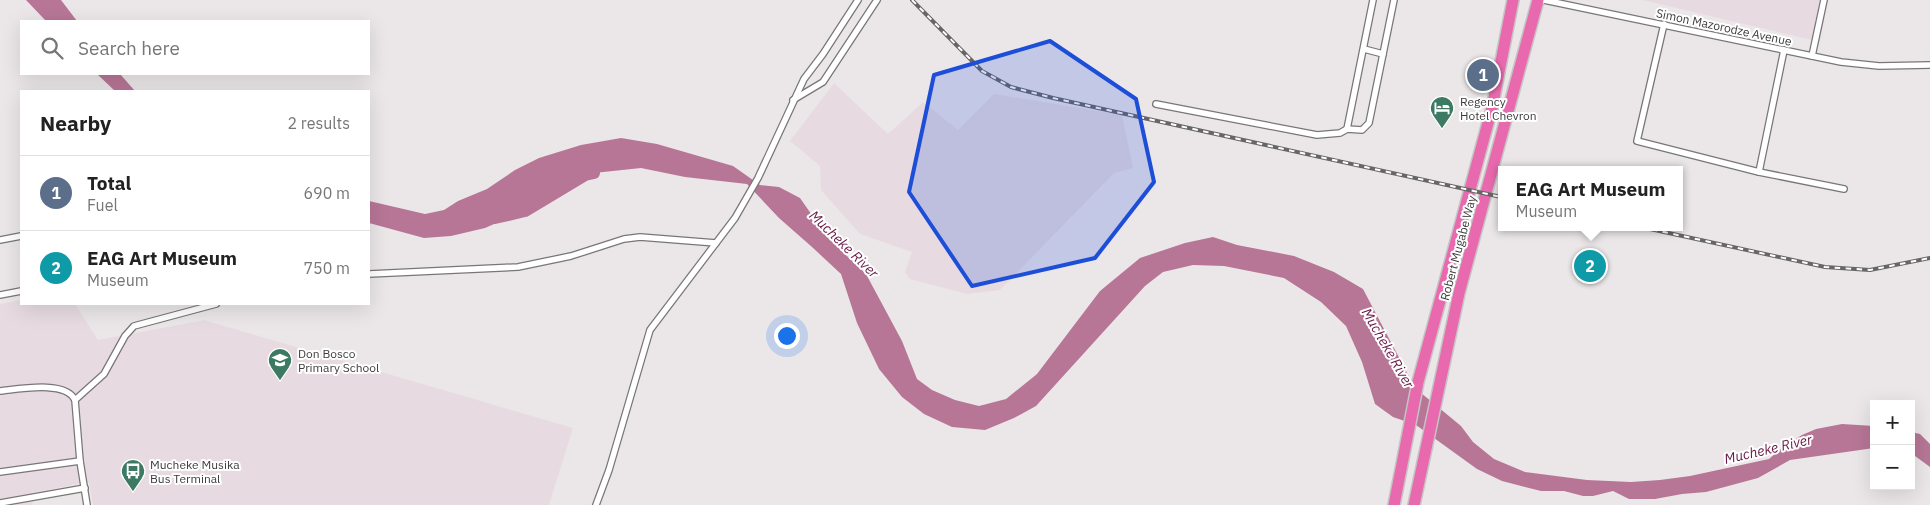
<!DOCTYPE html>
<meta charset="utf-8">
<style>
:root{--surface:#fff;--page:#f6f6f6;--text:#222;--muted:#767676;--line:#e0e0e0;--accent:#3d7a64}
body{margin:0;font-family:"IBM Plex Sans",sans-serif;background:var(--page);color:var(--text)}
.controls{position:absolute;right:15px;bottom:15px;display:grid;overflow:hidden;border-radius:0px;box-shadow:0 5px 20px #0002}
.controls button{width:45px;height:45px;display:grid;place-items:center;padding:0;border:0;border-bottom:1px solid var(--line);background:var(--surface);color:var(--text);font:25px sans-serif}
.you{position:absolute;left:786px;top:335px;width:18px;height:18px;margin:-12px;border:4px solid #fff;border-radius:50%;background:#1a73e8;box-shadow:0 0 0 8px #1a73e833}
.badge{display:grid;place-items:center;width:32px;height:32px;border-radius:50%;background:var(--accent);color:#fff;font-size:16px;font-weight:700}
.pin{position:absolute;translate:-50% -50%;border:2px solid #fff;box-shadow:0 1px 5px #0006}
.popup{position:absolute;left:1498px;top:166px;width:185px;height:65px;box-sizing:border-box;display:grid;place-content:center;border-radius:0px;background:var(--surface);filter:drop-shadow(0 1px 4px #0005);font-size:16px;white-space:nowrap;color:var(--muted)}
.popup b{font-size:19px;color:var(--text)}
.popup::after{content:'';position:absolute;left:50%;top:100%;margin-left:-10px;border:10px solid transparent;border-top-color:var(--surface)}
.list{margin:0;padding:0;list-style:none}
h2{display:flex;justify-content:space-between;align-items:center;height:65px;margin:0;padding:0 20px;font-size:21px}
h2 small{font-size:16px;font-weight:400;color:var(--muted)}
.list li{display:grid;grid-template-columns:32px 1fr auto;gap:15px;align-items:center;box-sizing:border-box;height:75px;padding:0 20px;border-top:1px solid var(--line)}
.list b{display:block;font-size:19px;white-space:nowrap}
.list p{margin:0;font-size:16px;white-space:nowrap;color:var(--muted)}
.list em{font-size:16px;font-style:normal;color:var(--muted)}
.icon{flex:none;width:28px;height:28px;fill:none;stroke:currentColor;stroke-width:2;stroke-linecap:round;stroke-linejoin:round}
.map{position:relative;flex:none;width:1930px;height:505px;overflow:hidden}
.search{position:absolute;background:var(--surface);box-shadow:0 5px 20px #0002;left:20px;top:20px;width:350px;height:55px;display:flex;align-items:center;gap:12px;box-sizing:border-box;padding:0 18px;border-radius:0px;color:var(--muted);font-size:19px}
.panel{position:absolute;background:var(--surface);box-shadow:0 5px 20px #0002;left:20px;top:90px;width:350px;height:215px;border-radius:0px}
.map>svg:first-child{display:block}
.built{fill:#e7dbe1}
.water{fill:#b77696}
.lines{fill:none;stroke-linecap:round;stroke-linejoin:round}
.river{stroke:#b77696;stroke-width:12}
.street-casing{stroke:#797677;stroke-width:8}
.highway-casing{stroke:#c5c4c4;stroke-width:14}
.street{stroke:#fff;stroke-width:5.5}
.highway{stroke:#e969af;stroke-width:11}
.rail-casing{stroke:#676566;stroke-width:4}
.rail{stroke:#fff;stroke-width:2;stroke-dasharray:5.5;stroke-linecap:butt}
.marked{fill:#1d4ed8;fill-opacity:0.2;stroke:#1d4ed8;stroke-width:4;stroke-linejoin:round}
.labels{text-anchor:middle;dominant-baseline:central;stroke-width:4;stroke-linejoin:round;paint-order:stroke}
.street-label{font-size:12px;fill:#3d3c3c;stroke:#fff}
.poi-label{font-size:12px;fill:#3d3c3c;stroke:#fff;text-anchor:start}
.water-label{font-size:14px;font-style:italic;fill:#661847;stroke:#fff}
</style>
<div class="map">
<svg width="1930" height="505" viewBox="0 0 1930 505">
<rect width="100%" height="100%" fill="#ebe7e9"/>
<!-- built -->
<g class="built">
<polygon points="1642,0 1828,0 1820,42"/>
<polygon points="834,83 888,134 923,102 958,130 994,94 1122,115 1133,168 1114,173 1000,290 967,294 910,279 905,272 912,252 860,234 821,190 820,166 790,141"/>
<polygon points="21,300 21,304 75,304 98,340 204,320 573,428 549,505 93,505 89,482 31,493 33,505 0,505 0,304"/>
</g>
<!-- water -->
<g class="water">
<polygon points="26,0 61,0 77,21 46,21"/>
<polygon points="97,74 120,74 135,91 115,91"/>
<polygon points="621,138 657,144 733,166 760,185 779,187 800,198 828,238 866,274 902,341 917,379 932,390 955,400 979,406 1006,399 1037,374 1100,291 1140,258 1185,243 1213,237 1237,245 1294,256 1334,272 1363,289 1415,388 1461,426 1473,442 1494,459 1525,472 1587,480 1631,482 1660,480 1690,476 1769,459 1783,447 1802,435 1816,429 1842,424 1874,426 1874,448 1790,460 1758,478 1706,492 1682,494 1655,499 1629,499 1613,491 1593,496 1583,496 1564,491 1541,491 1502,481 1477,469 1416,425 1393,417 1375,404 1362,362 1346,326 1321,302 1284,278 1224,266 1193,265 1163,272 1145,286 1036,406 1014,418 985,430 952,427 924,414 902,397 879,369 857,323 841,274 812,247 779,218 747,184 685,177 641,168 594,173 563,184 501,221 485,228 451,236 424,238 369,223 369,201 425,214 444,210 458,201 487,189 515,170 539,158 581,145"/>
<polygon points="1911,432 1920,434 1930,444 1930,467 1911,453"/>
</g>
<g class="lines">
<!-- river -->
<polyline class="river" points="495,218 525,211 585,175 594,173"/>
<!-- street casing -->
<g class="street-casing">
<g id="street">
<polyline points="1544,0 1841,62 1879,66 1930,65"/>
<polyline points="1664,24 1637,141 1759,172 1844,189"/>
<polyline points="1364,49 1383,54"/>
<polyline points="1812,56 1824,0"/>
<polyline points="793,100 823,82 877,0"/>
<polyline points="1156,104 1317,135 1340,133 1347,129 1362,130 1369,123 1394,0"/>
<polyline points="1347,129 1373,0"/>
<polyline points="1759,172 1784,50"/>
<polyline points="0,240 21,236"/>
<polyline points="369,274 518,267 571,256 624,239 640,237 716,243"/>
<polyline points="0,295 21,291"/>
<path d="M0 391C19 389 66 380 75 400L80 461 87 505"/>
<polyline points="75,400 104,374 125,336 134,326 216,304"/>
<polyline points="0,472 80,461"/>
<polyline points="0,503 85,488"/>
<polyline points="596,505 609,470 650,330 735,218 758,178 804,79 823,54 858,0"/>
</g>
</g>
<!-- highway casing -->
<g class="highway-casing">
<g id="highway">
<polyline points="1394,505 1418,382 1492,108 1513,0"/>
<polyline points="1414,505 1459,293 1538,0"/>
</g>
</g>
<!-- street -->
<use href="#street" class="street"/>
<!-- highway -->
<use href="#highway" class="highway"/>
<!-- rail casing -->
<g class="rail-casing">
<g id="rail">
<polyline points="912,0 982,71 1011,87 1053,98 1501,197"/>
<polyline points="1641,227 1825,267 1870,270 1930,258"/>
</g>
</g>
<!-- rail -->
<use href="#rail" class="rail"/>
</g>
<!-- marked area -->
<path class="marked" d="M1050 41 1136 99 1154 182 1095 258 972 286 909 192 934 75Z"/>
<!-- icons -->
<defs>
<g id="hotel-pin" transform="scale(1.25)"><path d="M0 17L-7.5 6A9.5 9.5 0 1 1 7.5 6Z" fill="#3d7a64" stroke="#fff"/><path d="M-6-4.5h1.5V1H6V5H4.5V3h-9V5H-6ZM-4 0a1.8 1.8 0 1 1 3.6 0ZM.5 0V-2.5h3Q6-2.5 6 0Z" fill="#fff"/></g>
<g id="school-pin" transform="scale(1.25)"><path d="M0 17L-7.5 6A9.5 9.5 0 1 1 7.5 6Z" fill="#3d7a64" stroke="#fff"/><path d="M0-5L7-2L0 1L-7-2ZM-4 1L0 2.5L4 1V4Q0 6-4 4Z" fill="#fff"/></g>
<g id="bus-pin" transform="scale(1.25)"><path d="M0 17L-7.5 6A9.5 9.5 0 1 1 7.5 6Z" fill="#3d7a64" stroke="#fff"/><path d="M-5-6H5V4H4V6H2V4H-2V6H-4V4H-5ZM-3.5-4V0h7V-4ZM-3.5 1.2v1.5H-2V1.2ZM2 1.2v1.5H3.5V1.2Z" fill="#fff"/></g>
</defs>
<g fill-rule="evenodd">
<use href="#hotel-pin" x="1442" y="108"/>
<use href="#school-pin" x="280" y="360"/>
<use href="#bus-pin" x="133" y="471"/>
</g>
<g class="labels">
<!-- street labels -->
<g class="street-label">
<text transform="translate(1724 27) rotate(12)">Simon Mazorodze Avenue</text>
<text transform="translate(1458 248) rotate(-75)">Robert Mugabe Way</text>
</g>
<!-- poi labels -->
<g class="poi-label">
<text x="1460" y="101">Regency<tspan x="1460" dy="14">Hotel Chevron</tspan></text>
<text x="298" y="353">Don Bosco<tspan x="298" dy="14">Primary School</tspan></text>
<text x="150" y="464">Mucheke Musika<tspan x="150" dy="14">Bus Terminal</tspan></text>
</g>
<!-- water labels -->
<g class="water-label">
<text transform="translate(844 244) rotate(44)">Mucheke River</text>
<text transform="translate(1388 348) rotate(60)">Mucheke River</text>
<text transform="translate(1768 449) rotate(-13)">Mucheke River</text>
</g>
</g>
</svg>
<div class="controls">
<button>+</button>
<button>−</button>
</div>
<div class="you"></div>
<div class="pin badge" style="left:1483px;top:75px;background:#5c6f8a">1</div>
<div class="pin badge" style="left:1590px;top:266px;background:#0f9aa8">2</div>
<div class="popup"><b>EAG Art Museum</b>Museum</div>
<div class="search"><svg class="icon" aria-label="search" viewBox="0 0 24 24"><circle cx="10" cy="10" r="6"/><path d="M15 15l6 6"/></svg>Search here</div>
<section class="panel">
<h2>Nearby<small>2 results</small></h2>
<ul class="list">
<li><span class="badge" style="background:#5c6f8a">1</span><div><b>Total</b><p>Fuel</p></div><em>690 m</em></li>
<li><span class="badge" style="background:#0f9aa8">2</span><div><b>EAG Art Museum</b><p>Museum</p></div><em>750 m</em></li>
</ul>
</section>
</div>
